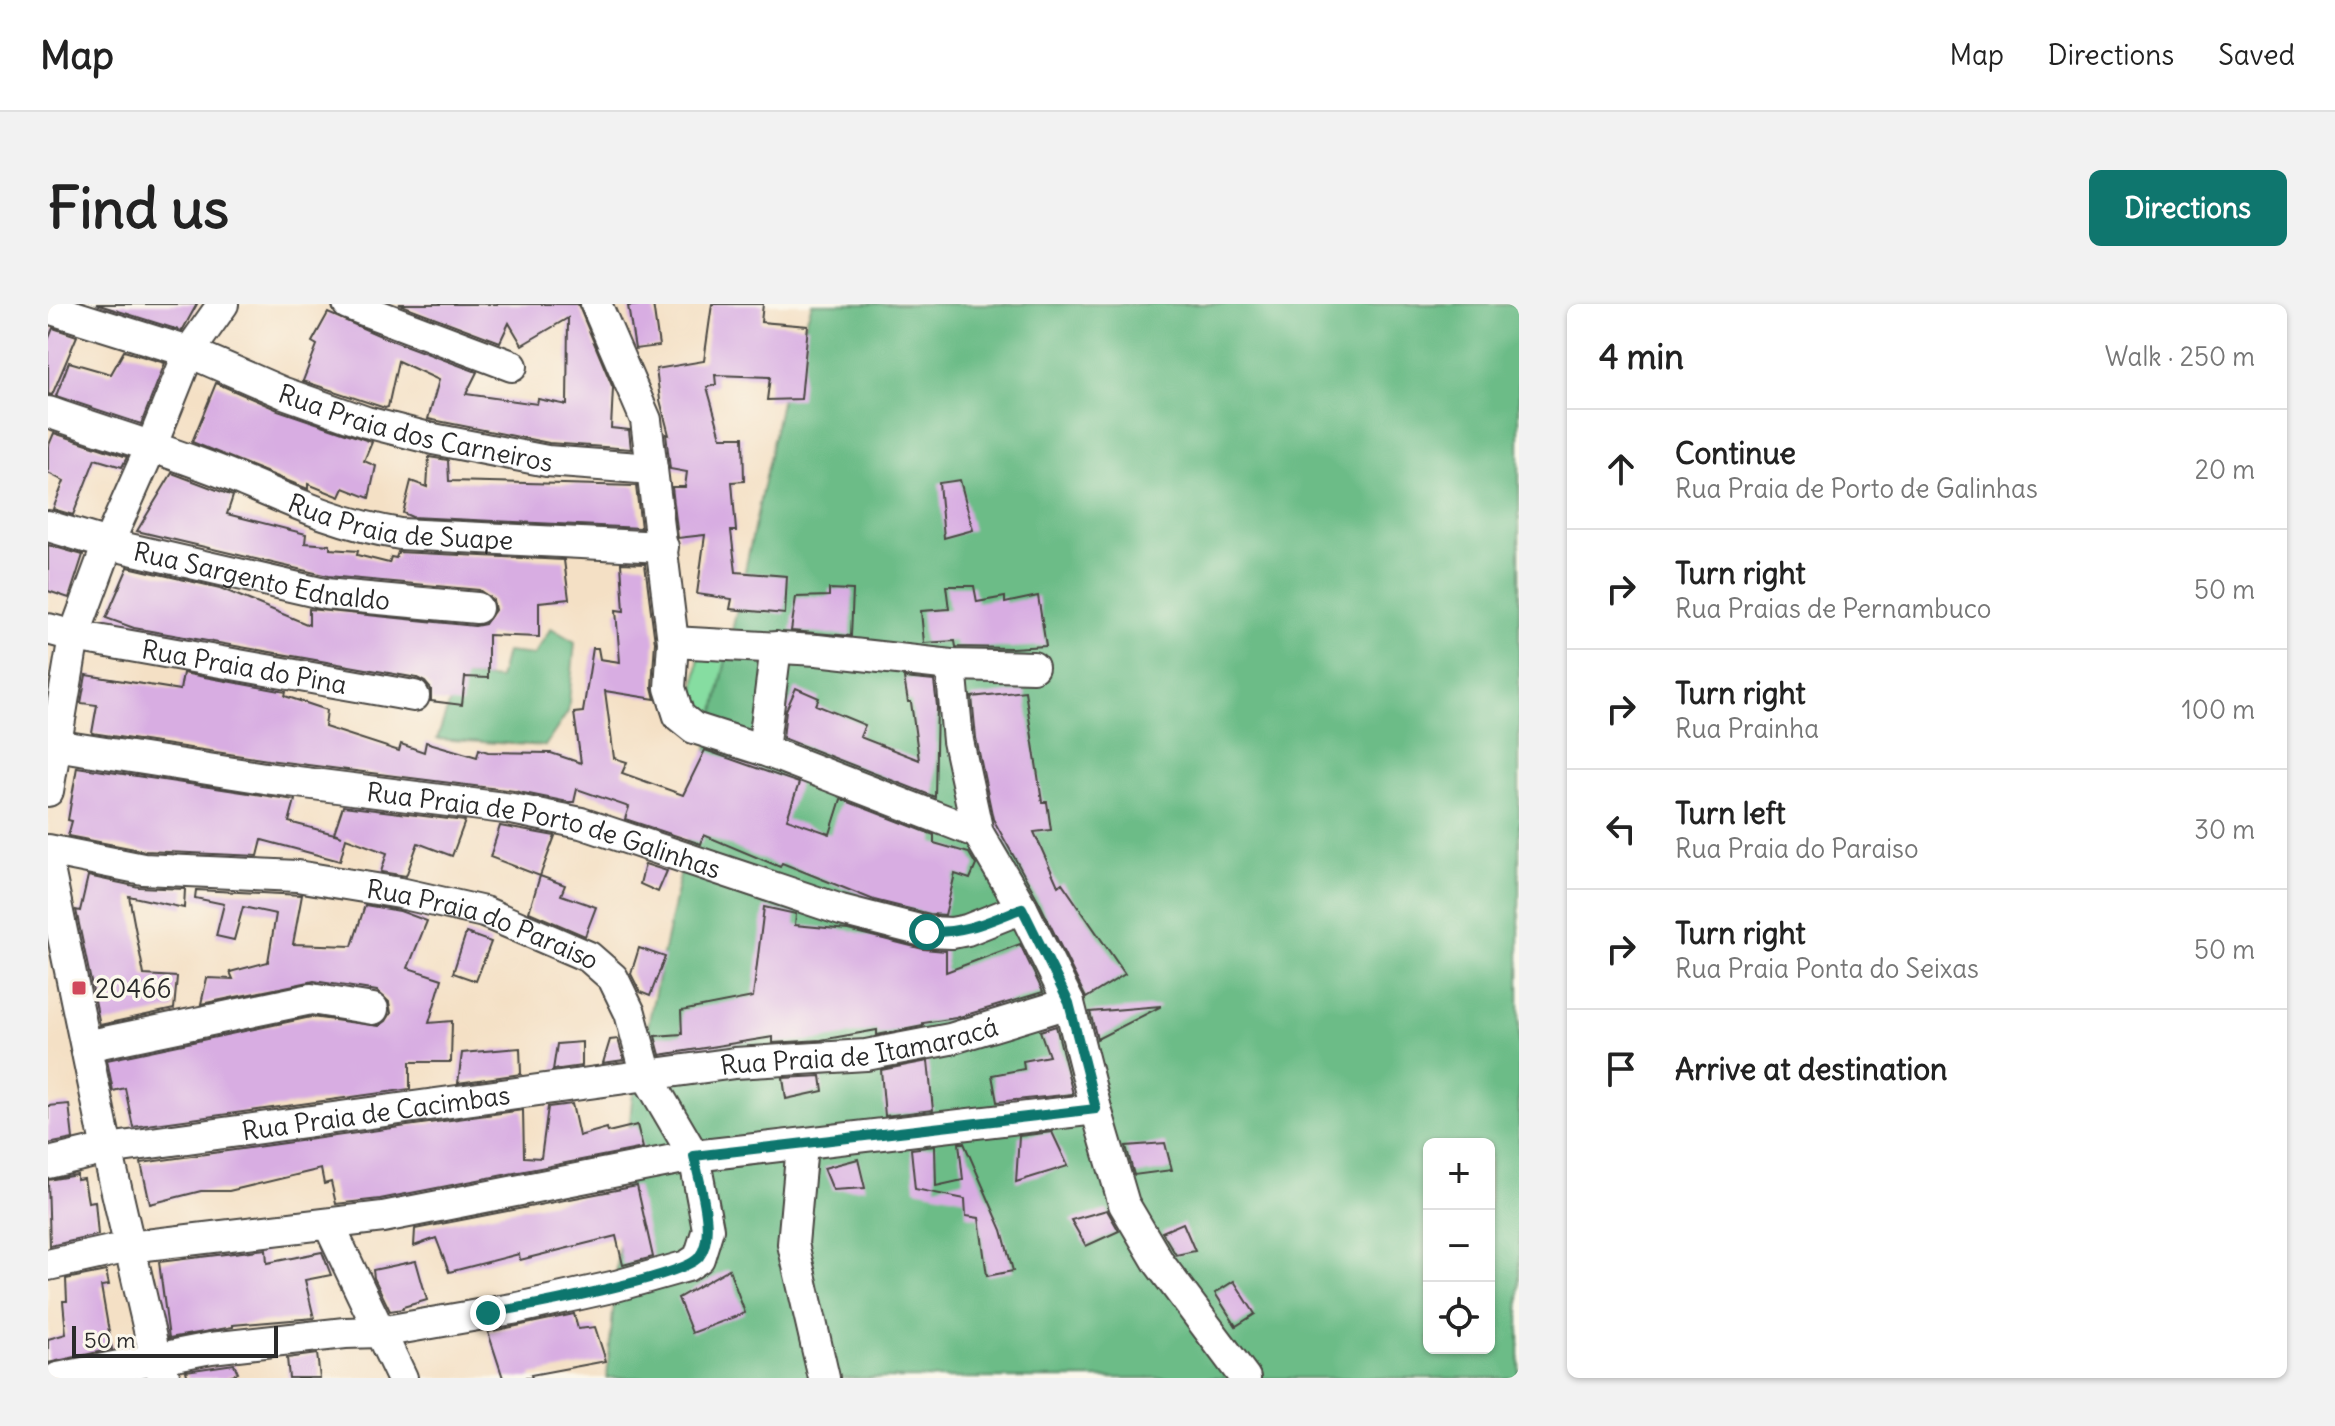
<!DOCTYPE html>
<meta charset="utf-8">
<style>
:root{--surface:#fff;--page:#f2f2f2;--text:#222;--muted:#767676;--line:#e0e0e0;--accent:#0f766e}
body{margin:0;font-family:Delius,sans-serif;background:var(--page);color:var(--text)}
.controls{position:absolute;right:24px;bottom:24px;display:grid;overflow:hidden;border-radius:12px;box-shadow:0 2px 6px #0004}
.controls button{width:72px;height:72px;display:grid;place-items:center;padding:0;border:0;border-bottom:2px solid var(--line);background:var(--surface);color:var(--text);font:40px sans-serif}
.scale{position:absolute;left:24px;bottom:20px;width:206px;box-sizing:border-box;padding-left:8px;border:4px solid #2b2b2b;border-top:0;font-size:22px;line-height:28px;white-space:nowrap;color:#2b2b2b;-webkit-text-stroke:6px #fbf7ec;paint-order:stroke}
.stop{position:absolute;width:24px;height:24px;margin:-18px;border:6px solid #0f766e;border-radius:50%;background:#fff}
.stop.end{background:#0f766e;border-color:#fff;box-shadow:0 2px 8px #0008}
.list{margin:0;padding:0;list-style:none}
h2{display:flex;justify-content:space-between;align-items:center;height:104px;margin:0;padding:0 32px;font-size:34px}
h2 small{font-size:26px;font-weight:400;color:var(--muted)}
.list li{display:grid;grid-template-columns:52px 1fr auto;gap:24px;align-items:center;box-sizing:border-box;height:120px;padding:0 32px;border-top:2px solid var(--line)}
.list b{display:block;font-size:30px;white-space:nowrap}
.list p{margin:0;font-size:26px;white-space:nowrap;color:var(--muted)}
.list em{font-size:26px;font-style:normal;color:var(--muted)}
.icon{flex:none;width:44px;height:44px;fill:none;stroke:currentColor;stroke-width:2;stroke-linecap:round;stroke-linejoin:round}
.map{position:relative;flex:none;width:1471px;height:1074px;overflow:hidden;border-radius:12px}
header{display:flex;align-items:center;gap:48px;box-sizing:border-box;height:112px;padding:0 40px;background:var(--surface);border-bottom:2px solid var(--line)}
header strong{font-size:38px}
nav{display:flex;gap:44px;margin-inline-start:auto;font-size:28px}
.intro{display:flex;align-items:center;justify-content:space-between;box-sizing:border-box;height:192px;padding:0 48px}
h1{margin:0;font-size:56px}
.button{padding:20px 36px;border-radius:12px;background:var(--accent);color:#fff;font-size:28px;font-weight:700}
main{display:flex;gap:48px;padding:0 48px}
aside{flex:1;background:var(--surface);border-radius:12px;box-shadow:0 2px 6px #0004}
.map>svg:first-child{display:block}
.green{fill:#86dda1;stroke:#588466;stroke-width:2}
.forest{fill:#6cbc87;stroke:#4c7459;stroke-width:2;fill-rule:evenodd}
.building{fill:#d8ade2}
.lines{fill:none;stroke-linecap:round;stroke-linejoin:round}
.minor-casing{stroke:#494642;stroke-width:34}
.minor{stroke:#fff;stroke-width:30}
.route{stroke:#0f766e;stroke-width:10}
.poi-dot{fill:#d1495b;stroke:#fbf7ec;stroke-width:3}
.labels{text-anchor:middle;dominant-baseline:central;stroke-width:7;stroke-linejoin:round;paint-order:stroke}
.street-label{font-size:26px;fill:#2b2b2b;stroke:#fbf7ec}
.poi-label{font-size:26px;fill:#2b2b2b;stroke:#fbf7ec;text-anchor:start}
</style>
<header>
<strong>Map</strong>
<nav><a>Map</a><a>Directions</a><a>Saved</a></nav>
</header>
<div class="intro"><h1>Find us</h1><a class="button">Directions</a></div>
<main>
<div class="map">
<svg width="1471" height="1074" viewBox="0 0 1471 1074">
<rect width="100%" height="100%" fill="#fbf7ec"/>
<filter id="ink" filterUnits="userSpaceOnUse"><feTurbulence type="fractalNoise" baseFrequency=".0125" numOctaves="2"/><feDisplacementMap in="SourceGraphic" scale="16" xChannelSelector="R" yChannelSelector="G"/><feConvolveMatrix kernelMatrix="1 2 1 2 8 2 1 2 1" color-interpolation-filters="sRGB"/></filter>
<filter id="wash" filterUnits="userSpaceOnUse"><feTurbulence type="fractalNoise" baseFrequency=".006" numOctaves="4" result="noise"/><feDisplacementMap in="SourceGraphic" scale="32" xChannelSelector="R" yChannelSelector="G"/><feGaussianBlur stdDeviation="1.8" result="paint"/><feColorMatrix in="noise" values="0 0 0 0 0 0 0 0 0 0 0 0 0 0 0 0 0 1.4 0 .05"/><feComposite in="paint" operator="in"/></filter>
<g filter="url(#wash)">
<rect width="100%" height="100%" fill="#f4e0c5"/>
<!-- green -->
<polygon class="green" points="651,349 713,359 708,434 644,414"/>
<!-- forest -->
<g class="forest">
<path d="M764 0H1471V1074H559L584 796 737 79ZM1381 840H1441V1044H1381Z"/>
<polygon points="503,324 527,338 520,408 497,442 389,435 411,372 451,375 458,348 486,351"/>
</g>
<g id="blocks">
<!-- building -->
<g class="building">
<polygon points="48,0 149,0 134,27"/>
<polygon points="351,0 530,0 565,84 563,124 581,126 583,145 501,139 380,115 391,76 350,57 340,103 337,104 255,77 269,41 264,38 280,9 335,33 429,68 418,90 489,100 490,95 519,101 520,14 474,41 461,19 452,38"/>
<polygon points="605,0 611,42 587,45 580,2"/>
<polygon points="664,0 715,0 713,18 760,22 753,95 719,96 722,73 667,71 668,81 659,83 673,133 695,133 696,177 684,178 688,227 683,227 688,268 739,272 737,310 682,305 684,295 649,290 657,231 630,234 624,183 637,183 639,168 622,165 618,130 621,131 612,96 608,65 656,57"/>
<polygon points="5,24 29,32 4,91 0,90 0,36"/>
<polygon points="76,47 117,59 93,120 8,92 21,58 63,70"/>
<polygon points="168,79 230,106 324,138 316,157 328,162 321,194 296,184 292,193 260,180 260,185 144,138"/>
<polygon points="6,129 79,153 74,163 47,155 25,211 5,205 16,177 0,169 0,143"/>
<polygon points="381,153 400,156 401,177 588,182 593,224 364,213 355,209 363,177 379,183"/>
<polygon points="124,169 185,192 179,210 258,230 257,239 282,241 282,245 310,247 309,251 341,259 343,253 348,254 350,248 516,256 521,295 491,298 491,333 440,331 440,374 417,373 414,401 383,397 383,385 377,378 369,374 86,324 58,314 80,263 172,284 261,321 261,305 427,322 437,320 447,306 445,296 431,286 280,272 89,227"/>
<polygon points="912,176 925,226 896,234 891,179"/>
<polygon points="0,241 35,251 21,294 0,287"/>
<polygon points="573,259 597,260 607,338 604,383 607,395 557,387 566,454 579,458 574,469 635,491 657,446 751,479 739,515 782,530 793,495 886,531 886,539 921,549 928,561 922,575 907,570 897,611 882,610 826,596 734,559 732,563 656,531 653,540 577,515 581,503 529,485 526,498 520,498 466,487 220,456 44,429 49,401 33,399 38,371 132,386 135,369 238,388 237,392 279,406 277,423 351,447 353,440 376,448 378,438 429,453 431,445 440,448 503,449 533,459 526,409 535,408 545,344 550,344 552,355 572,358 568,306 576,307"/>
<polygon points="898,282 926,282 929,298 957,293 957,299 990,292 998,342 963,344 908,343 907,337 876,339 873,307 901,305"/>
<polygon points="781,285 805,286 803,332 743,327 748,293 781,292"/>
<polygon points="856,374 886,377 889,402 887,493 735,434 738,406 748,384 771,394 768,401 817,421 812,433 871,456 863,398 860,398"/>
<polygon points="977,387 994,498 999,498 1003,526 986,528 1010,582 1014,579 1077,670 1038,694 990,596 945,515 928,434 924,393"/>
<polygon points="29,463 247,496 241,518 294,532 286,529 295,502 417,517 404,552 370,539 358,572 333,568 339,549 298,534 292,557 214,536 210,552 97,547 20,532 24,517 20,516"/>
<polygon points="452,522 507,532 492,572 442,553"/>
<polygon points="597,560 619,567 610,588 592,580"/>
<polygon points="40,572 91,583 137,585 136,604 81,592 96,671 129,673 126,705 52,721 28,606 32,607"/>
<polygon points="492,572 517,581 513,591 548,603 537,632 481,608"/>
<polygon points="148,586 254,591 245,640 304,642 317,601 352,607 379,617 360,664 394,675 381,719 404,717 403,758 362,758 362,785 85,823 77,784 65,787 59,756 263,713 331,722 338,717 343,709 341,698 329,687 266,677 153,700 159,674 185,675 182,668 220,658 228,610 195,603 186,636 168,632 176,600 147,594"/>
<polygon points="716,603 748,610 747,621 800,626 875,645 898,647 898,668 972,640 995,688 908,714 875,719 875,722 829,731 829,726 773,736 725,739 725,733 612,751 607,732 634,730 633,707 705,693"/>
<polygon points="418,629 443,638 428,677 405,669"/>
<polygon points="591,644 617,653 602,692 592,688 583,670"/>
<polygon points="1112,702 1112,703 1049,735 1042,708"/>
<polygon points="1008,722 1025,790 949,798 944,771 976,765 975,757 1001,752 992,727"/>
<polygon points="570,735 576,756 555,759 562,736"/>
<polygon points="534,738 534,762 505,766 509,740"/>
<polygon points="472,744 473,770 410,779 414,749"/>
<polygon points="880,757 885,806 837,812 833,766"/>
<polygon points="773,772 775,787 738,795 735,774"/>
<polygon points="21,800 25,835 0,840 0,802"/>
<polygon points="524,800 531,832 559,824 560,828 589,821 595,844 332,895 288,900 283,878 276,880 273,865 181,887 153,887 102,900 93,859 475,806 476,853 493,854 500,803"/>
<polygon points="1004,828 1020,862 968,878 971,832"/>
<polygon points="911,839 916,839 954,926 965,967 939,972 931,914 918,912 917,895 867,885 863,845 887,842 888,882 915,876"/>
<polygon points="1117,839 1124,866 1086,871 1078,842"/>
<polygon points="810,855 817,884 785,886 776,864"/>
<polygon points="29,871 29,876 36,875 40,898 47,897 50,931 2,942 0,876"/>
<polygon points="589,882 605,953 575,961 568,932 472,956 471,950 401,968 388,934 366,942 367,925"/>
<polygon points="1059,906 1071,927 1038,942 1023,916"/>
<polygon points="1135,919 1147,947 1128,951 1114,928"/>
<polygon points="218,945 219,959 274,948 283,971 257,976 266,1014 185,1021 185,1023 121,1034 111,958"/>
<polygon points="368,957 379,996 355,1003 355,1005 342,1007 326,974 325,966"/>
<polygon points="681,965 697,1009 644,1029 630,994"/>
<polygon points="58,967 61,981 53,982 64,1045 0,1059 0,1035 18,1030 15,997 19,997 18,975"/>
<polygon points="1186,977 1207,1010 1188,1022 1167,989"/>
<polygon points="526,1010 530,1025 547,1023 558,1057 483,1071 484,1074 455,1074 440,1028"/>
<polygon points="269,1050 272,1074 241,1074 239,1054"/>
<polygon points="186,1060 190,1069 176,1074 140,1074 138,1067"/>
</g>
</g>
</g>
<g filter="url(#ink)">
<use href="#blocks" fill-opacity="0" stroke="#494642" stroke-width="2"/>
<g class="lines">
<!-- minor casing -->
<g class="minor-casing">
<g id="minor">
<polyline points="300,0 464,62"/>
<polyline points="548,0 598,116 625,338 622,384 631,412 646,424 715,446 930,529"/>
<path id="s1" d="M0 4 141 48 236 89 318 118 385 135 499 157 604 165"/>
<path id="s2" d="M0 108C63 130 129 149 191 175 247 199 291 220 352 230L615 243"/>
<path id="s3" d="M0 222 60 240 277 290 429 304"/>
<path id="s4" d="M0 325 26 332 366 392"/>
<polyline points="625,338 769,346 903,361 985,363"/>
<polyline points="903,361 910,437 930,529 974,604 1021,699 1048,805 1076,900 1111,959 1197,1074"/>
<path id="s5" d="M0 440 217 474 464 505 533 519 793 606 879 628 904 629 919 626 974 604"/>
<polyline points="715,446 728,343"/>
<polyline points="0,487 26,332 60,240 103,143 141,48 175,0"/>
<path id="s6" d="M0 546 95 565 249 572 352 589 436 608 541 653 565 674 582 709 599 772 646 852 660 925 651 954 639 962 568 982 470 1004 332 1028 297 1029 163 1044 10 1074"/>
<polyline points="0,560 59,845 108,1056 116,1072"/>
<polyline points="38,742 263,695 325,705"/>
<polyline points="754,841 745,940 776,1074"/>
<path id="s7" d="M0 859 59 845 687 759 818 751 902 735 1021 699"/>
<polyline points="281,921 354,1074"/>
<polyline points="0,961 81,943 335,913 646,852 1048,805"/>
</g>
</g>
<!-- minor -->
<use href="#minor" class="minor"/>
</g>
</g>
<g class="lines" filter="url(#ink)">
<!-- route -->
<path class="route" d="M440 1009C472 1004 636 973 651 953 669 931 651 878 646 852L1048 805 1021 699 974 604C939 618 917 629 879 628"/>
</g>
<!-- markers -->
<rect class="poi-dot" x="23" y="676" width="16" height="16" rx="4"/>
<g class="labels">
<!-- street labels -->
<g class="street-label">
<text stroke="none"><textPath href="#s1" startOffset="388">Rua Praia dos Carneiros</textPath></text>
<text stroke="none"><textPath href="#s2" startOffset="372">Rua Praia de Suape</textPath></text>
<text stroke="none"><textPath href="#s3" startOffset="220">Rua Sargento Ednaldo</textPath></text>
<text stroke="none"><textPath href="#s4" startOffset="200">Rua Praia do Pina</textPath></text>
<text stroke="none"><textPath href="#s5" startOffset="504">Rua Praia de Porto de Galinhas</textPath></text>
<text stroke="none"><textPath href="#s6" startOffset="444">Rua Praia do Paraiso</textPath></text>
<text stroke="none"><textPath href="#s7" startOffset="820">Rua Praia de Itamaracá</textPath></text>
<text stroke="none"><textPath href="#s7" startOffset="332">Rua Praia de Cacimbas</textPath></text>
</g>
<!-- poi labels -->
<g class="poi-label">
<text x="47" y="684">20466</text>
</g>
</g>
</svg>
<div class="controls">
<button>+</button>
<button>−</button>
<button><svg class="icon" aria-label="locate" viewBox="0 0 24 24"><circle cx="12" cy="12" r="6"/><path d="M12 2v4M12 18v4M2 12h4M18 12h4"/></svg></button>
</div>
<div class="scale">50 m</div>
<div class="stop" style="left:879px;top:628px"></div>
<div class="stop end" style="left:440px;top:1009px"></div>
</div>
<aside>
<h2>4 min<small>Walk · 250 m</small></h2>
<ul class="list">
<li><svg class="icon" aria-label="ahead" viewBox="0 0 24 24"><path d="M12 20V5M6 11l6-6 6 6"/></svg><div><b>Continue</b><p>Rua Praia de Porto de Galinhas</p></div><em>20 m</em></li>
<li><svg class="icon" aria-label="right" viewBox="0 0 24 24"><path d="M7 20v-9h11M14 6l5 5-5 5"/></svg><div><b>Turn right</b><p>Rua Praias de Pernambuco</p></div><em>50 m</em></li>
<li><svg class="icon" aria-label="right" viewBox="0 0 24 24"><path d="M7 20v-9h11M14 6l5 5-5 5"/></svg><div><b>Turn right</b><p>Rua Prainha</p></div><em>100 m</em></li>
<li><svg class="icon" aria-label="left" viewBox="0 0 24 24"><path d="M17 20v-9H6M10 6l-5 5 5 5"/></svg><div><b>Turn left</b><p>Rua Praia do Paraiso</p></div><em>30 m</em></li>
<li><svg class="icon" aria-label="right" viewBox="0 0 24 24"><path d="M7 20v-9h11M14 6l5 5-5 5"/></svg><div><b>Turn right</b><p>Rua Praia Ponta do Seixas</p></div><em>50 m</em></li>
<li><svg class="icon" aria-label="arrive" viewBox="0 0 24 24"><path d="M6 21V4h12l-3 4 3 4H6"/></svg><div><b>Arrive at destination</b></div></li>
</ul>
</aside>
</main>
